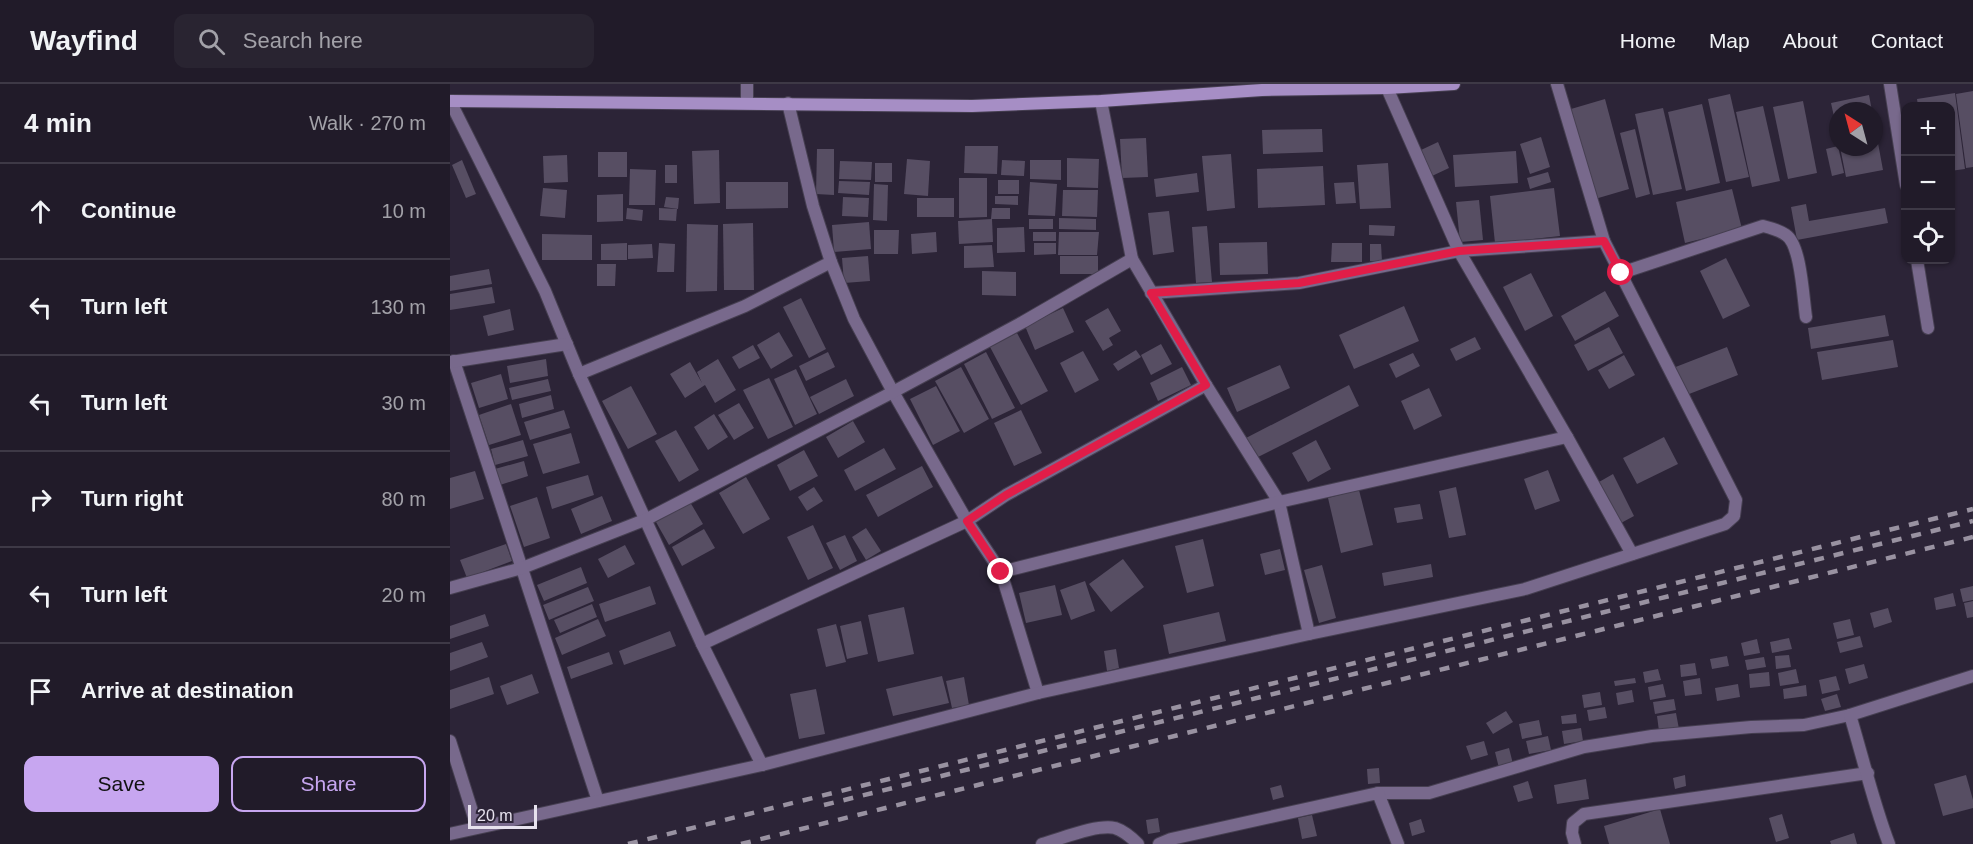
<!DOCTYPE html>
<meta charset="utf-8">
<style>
:root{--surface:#211b29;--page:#292431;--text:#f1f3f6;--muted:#a2a1a8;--line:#3e3946;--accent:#c7a6f0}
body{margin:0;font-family:Helvetica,sans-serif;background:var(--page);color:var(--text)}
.controls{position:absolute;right:18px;top:18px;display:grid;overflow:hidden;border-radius:12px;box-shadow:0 2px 4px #0004}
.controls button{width:54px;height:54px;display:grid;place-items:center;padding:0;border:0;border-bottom:2px solid var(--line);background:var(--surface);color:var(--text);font:30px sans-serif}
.compass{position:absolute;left:1379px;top:18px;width:54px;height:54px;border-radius:50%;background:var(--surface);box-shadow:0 2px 4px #0004;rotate:324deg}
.scale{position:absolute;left:18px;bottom:15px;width:69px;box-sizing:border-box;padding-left:6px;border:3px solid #e7e2ee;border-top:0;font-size:16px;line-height:21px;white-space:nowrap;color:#e7e2ee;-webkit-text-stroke:4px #2c2437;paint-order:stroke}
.stop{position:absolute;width:18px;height:18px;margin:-14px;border:4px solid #e11d48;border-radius:50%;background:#fff}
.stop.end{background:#e11d48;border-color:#fff;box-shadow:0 2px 6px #0008}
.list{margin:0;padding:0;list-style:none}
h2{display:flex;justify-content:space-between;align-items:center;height:78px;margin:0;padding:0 24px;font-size:26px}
h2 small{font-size:20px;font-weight:400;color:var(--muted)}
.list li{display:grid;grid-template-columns:39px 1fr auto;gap:18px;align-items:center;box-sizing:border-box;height:96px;padding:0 24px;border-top:2px solid var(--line)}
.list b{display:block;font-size:22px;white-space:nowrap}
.list em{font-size:20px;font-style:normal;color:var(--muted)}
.actions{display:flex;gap:12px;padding:18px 24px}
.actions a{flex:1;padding:14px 0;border:2px solid var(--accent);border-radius:12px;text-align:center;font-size:21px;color:var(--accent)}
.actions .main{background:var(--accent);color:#111}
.icon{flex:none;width:33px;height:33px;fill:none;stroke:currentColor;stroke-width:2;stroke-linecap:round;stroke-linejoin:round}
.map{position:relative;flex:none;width:1523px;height:760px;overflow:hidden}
header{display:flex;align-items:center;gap:36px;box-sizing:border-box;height:84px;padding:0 30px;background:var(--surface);border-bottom:2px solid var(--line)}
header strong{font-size:28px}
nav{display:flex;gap:33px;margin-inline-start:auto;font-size:21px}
.search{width:420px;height:54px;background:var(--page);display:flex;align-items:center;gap:15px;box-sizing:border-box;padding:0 21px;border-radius:12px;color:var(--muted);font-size:22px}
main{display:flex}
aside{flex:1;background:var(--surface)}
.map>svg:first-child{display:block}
.building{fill:#574e63}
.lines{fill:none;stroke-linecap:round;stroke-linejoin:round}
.minor-casing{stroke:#463f51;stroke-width:14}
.secondary-casing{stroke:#463f51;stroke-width:14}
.minor{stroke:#78698c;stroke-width:12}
.secondary{stroke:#a68ec5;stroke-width:12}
.rail{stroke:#9992a1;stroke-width:4.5;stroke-dasharray:10 10;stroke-linecap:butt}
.route{stroke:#e11d48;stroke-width:8}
</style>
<header>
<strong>Wayfind</strong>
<div class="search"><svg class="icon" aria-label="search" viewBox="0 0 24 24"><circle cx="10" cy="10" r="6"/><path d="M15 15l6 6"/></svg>Search here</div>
<nav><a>Home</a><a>Map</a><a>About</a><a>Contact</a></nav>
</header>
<main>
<aside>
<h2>4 min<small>Walk · 270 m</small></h2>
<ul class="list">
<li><svg class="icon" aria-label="ahead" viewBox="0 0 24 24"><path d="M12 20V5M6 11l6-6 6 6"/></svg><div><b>Continue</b></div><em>10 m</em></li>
<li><svg class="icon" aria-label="left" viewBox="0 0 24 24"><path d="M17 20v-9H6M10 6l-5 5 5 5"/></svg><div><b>Turn left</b></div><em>130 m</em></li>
<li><svg class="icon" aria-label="left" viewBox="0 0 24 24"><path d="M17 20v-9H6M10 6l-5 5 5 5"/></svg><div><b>Turn left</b></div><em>30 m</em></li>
<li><svg class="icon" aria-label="right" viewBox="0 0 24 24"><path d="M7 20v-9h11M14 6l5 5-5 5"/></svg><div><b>Turn right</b></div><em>80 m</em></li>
<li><svg class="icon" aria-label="left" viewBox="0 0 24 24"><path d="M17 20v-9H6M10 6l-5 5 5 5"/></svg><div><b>Turn left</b></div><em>20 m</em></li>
<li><svg class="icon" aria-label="arrive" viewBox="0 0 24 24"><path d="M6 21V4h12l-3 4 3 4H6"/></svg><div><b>Arrive at destination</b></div></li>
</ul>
<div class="actions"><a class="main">Save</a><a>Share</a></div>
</aside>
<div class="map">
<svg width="1523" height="760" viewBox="0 0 1523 760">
<rect width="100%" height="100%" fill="#2c2437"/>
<!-- building -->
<g class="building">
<polygon points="1523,7 1523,83 1516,84 1506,10"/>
<polygon points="1505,9 1515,85 1500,87 1500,22 1468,22 1467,15"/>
<polygon points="1280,10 1299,93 1276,98 1258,15"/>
<polygon points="1419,11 1422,27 1388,27 1387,46 1381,19"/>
<polygon points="1155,15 1179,105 1145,115 1121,25"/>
<polygon points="1353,17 1367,89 1338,95 1323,23"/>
<polygon points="1252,20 1270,99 1236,107 1218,28"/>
<polygon points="1313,22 1330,97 1302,103 1286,28"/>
<polygon points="1213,24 1232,105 1203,111 1185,30"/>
<polygon points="1425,43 1433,86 1396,93 1390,63 1424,63"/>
<polygon points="872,45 873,68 813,70 812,46"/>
<polygon points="1185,45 1200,110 1186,114 1170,49"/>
<polygon points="1091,53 1100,83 1080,90 1070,60"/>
<polygon points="696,54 698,93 672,94 670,55"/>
<polygon points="988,58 999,84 982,92 971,66"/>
<polygon points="515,62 548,62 547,90 514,89"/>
<polygon points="1388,62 1394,89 1382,92 1376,65"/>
<polygon points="367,65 384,65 384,111 366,110"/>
<polygon points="269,66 270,119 244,120 242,67"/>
<polygon points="1066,67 1068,99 1005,103 1003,71"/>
<rect x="148" y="68" width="29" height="25"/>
<polygon points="781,70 785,124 757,127 752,72"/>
<polygon points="117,71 118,98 94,99 93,72"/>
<polygon points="617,74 649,75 648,104 617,103"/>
<polygon points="457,75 480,77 478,112 454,110"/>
<polygon points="12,76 26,110 16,114 2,81"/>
<polygon points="552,76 575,77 574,92 551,91"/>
<polygon points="580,76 611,76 611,96 580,95"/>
<polygon points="390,77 422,78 421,96 389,95"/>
<rect x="425" y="79" width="17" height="19"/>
<polygon points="938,79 941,124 910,125 907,81"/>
<rect x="215" y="81" width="12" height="18"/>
<polygon points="873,82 875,121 808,124 807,85"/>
<polygon points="180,85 206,86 205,121 179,121"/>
<polygon points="1098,88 1101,98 1080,105 1077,94"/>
<polygon points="747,89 749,108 706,113 704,95"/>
<polygon points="509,94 537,94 537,133 509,134"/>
<rect x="548" y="96" width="21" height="14"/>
<polygon points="389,97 420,98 419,111 388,109"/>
<polygon points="276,98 338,98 338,124 276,125"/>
<polygon points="580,98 607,100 605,132 578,131"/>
<polygon points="904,98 906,119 886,120 884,99"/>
<polygon points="424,100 438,101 437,137 423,136"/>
<polygon points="93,104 117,106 115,134 90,132"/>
<polygon points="1104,104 1110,152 1045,159 1040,112"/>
<polygon points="1282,105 1292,145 1235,159 1226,118"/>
<polygon points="613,106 648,106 647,133 612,132"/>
<polygon points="173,110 173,137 147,138 147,111"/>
<polygon points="545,112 568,112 568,121 545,120"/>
<polygon points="216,113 229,114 228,125 214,123"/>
<polygon points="393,113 419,114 418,133 392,132"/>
<rect x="467" y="114" width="37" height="19"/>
<polygon points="1029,116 1033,156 1010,158 1006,118"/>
<polygon points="1356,120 1359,137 1435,124 1438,139 1347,156 1341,123"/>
<polygon points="177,124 193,126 192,137 176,135"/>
<polygon points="209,124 227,125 226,137 209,136"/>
<polygon points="542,124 560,124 560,135 541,135"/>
<polygon points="719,127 724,168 703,171 698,129"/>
<polygon points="609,134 646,135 646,146 609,145"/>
<polygon points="542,135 543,158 509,160 508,137"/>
<rect x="579" y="135" width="24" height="10"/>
<polygon points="419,138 421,165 384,168 382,141"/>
<polygon points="303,139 304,206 274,206 273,140"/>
<polygon points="237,140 268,141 267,207 236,208"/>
<polygon points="919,141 945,142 944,152 919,151"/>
<polygon points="757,142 762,198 746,199 742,143"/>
<polygon points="574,143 575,168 547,169 547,144"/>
<polygon points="424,146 449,146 448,170 424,170"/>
<polygon points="486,148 487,168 462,170 461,150"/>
<rect x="583" y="148" width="23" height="9"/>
<polygon points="609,148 649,148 647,171 608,171"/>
<polygon points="92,150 142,151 142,176 92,176"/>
<polygon points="817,158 818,190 770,191 769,159"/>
<polygon points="177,159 177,176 151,176 151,160"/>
<polygon points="209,159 225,160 224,188 207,188"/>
<polygon points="584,159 606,159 606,170 584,171"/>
<polygon points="882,159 912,159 912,178 881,178"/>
<polygon points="202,160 203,174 178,175 178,161"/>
<polygon points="920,160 931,160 932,177 920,177"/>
<polygon points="542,161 544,183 514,184 514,162"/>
<polygon points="418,172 420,197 394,199 392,174"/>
<rect x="610" y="172" width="38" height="18"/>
<polygon points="1276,174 1300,222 1273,235 1250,187"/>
<polygon points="147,180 166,180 165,202 147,202"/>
<polygon points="39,185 42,200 0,207 0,192"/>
<polygon points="532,187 566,188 566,212 532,211"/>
<polygon points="1081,189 1103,232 1075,247 1053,203"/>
<polygon points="42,203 45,219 0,226 0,210"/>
<polygon points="1155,207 1169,232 1125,257 1111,232"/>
<polygon points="351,214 376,265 359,274 333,223"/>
<polygon points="954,222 969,257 904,285 889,251"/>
<polygon points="613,224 624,248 585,266 575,242"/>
<polygon points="658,224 671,247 659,254 663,261 653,267 635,237"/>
<polygon points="60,225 64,246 38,252 33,232"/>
<polygon points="1435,231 1439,252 1361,265 1358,244"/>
<polygon points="1159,243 1173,269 1138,287 1124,261"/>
<polygon points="329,248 343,272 321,285 307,261"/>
<polygon points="567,249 598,307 571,321 540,263"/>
<polygon points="1025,253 1031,265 1006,277 1000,265"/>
<polygon points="1443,256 1448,283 1372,296 1367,268"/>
<polygon points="711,260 722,280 701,291 691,271"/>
<polygon points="303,261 310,274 289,285 282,273"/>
<polygon points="1277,263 1288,291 1234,312 1223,284"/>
<polygon points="686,266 691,273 668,287 663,280"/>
<polygon points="633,267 649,296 625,309 610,279"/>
<polygon points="378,268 385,283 356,297 349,282"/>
<polygon points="536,268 565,324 542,335 514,280"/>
<polygon points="963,269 970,282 946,294 939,280"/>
<polygon points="1174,271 1185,291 1159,305 1148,286"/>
<polygon points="96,275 98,292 60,299 57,282"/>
<polygon points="268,275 286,306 265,319 255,301 235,314 220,290 240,278 252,299 247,288"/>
<polygon points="830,281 840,304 787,328 777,304"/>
<polygon points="511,283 539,335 514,349 485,297"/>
<polygon points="732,283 741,301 708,317 700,299"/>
<polygon points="346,285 367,330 345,341 324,295"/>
<polygon points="51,290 58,315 29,324 21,299"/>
<polygon points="319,294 343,343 318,355 293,306"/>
<polygon points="98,295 101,307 62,316 59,304"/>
<polygon points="396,295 404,312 369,330 360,313"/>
<polygon points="899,301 909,322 806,374 796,354"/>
<polygon points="181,302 207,350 178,365 152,317"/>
<polygon points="486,302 510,347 483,361 460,315"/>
<polygon points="979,304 992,332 964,346 951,317"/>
<polygon points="101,311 104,325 72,334 69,320"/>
<polygon points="289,319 304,344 284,356 268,331"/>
<polygon points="61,320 71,351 39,361 29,331"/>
<polygon points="114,326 120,344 80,356 74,338"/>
<polygon points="571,326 592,369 564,382 544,339"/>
<polygon points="264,330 278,353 258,366 244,343"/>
<polygon points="403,337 415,358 388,374 376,353"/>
<polygon points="226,346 249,386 229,398 205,357"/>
<polygon points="121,349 130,379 93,390 83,360"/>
<polygon points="1214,353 1228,380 1187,400 1173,374"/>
<polygon points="73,356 78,372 45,381 41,365"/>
<polygon points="866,356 881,385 858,398 842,369"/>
<polygon points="434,364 446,385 405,407 394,386"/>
<polygon points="354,366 368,392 340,407 327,381"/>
<polygon points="74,377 78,392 50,401 45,385"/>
<polygon points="472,382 483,403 428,433 416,411"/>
<polygon points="1098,386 1110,417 1085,426 1074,395"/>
<polygon points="25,387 34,415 0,425 0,394"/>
<polygon points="1163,390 1184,432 1171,439 1149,398"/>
<polygon points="138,391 144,411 102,425 96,403"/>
<polygon points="296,393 320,435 293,450 269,409"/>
<polygon points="364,403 373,417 357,427 348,413"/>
<polygon points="1006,403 1016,451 999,454 989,407"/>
<polygon points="909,406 923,461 891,469 878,414"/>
<polygon points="152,412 162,437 131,450 121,425"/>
<polygon points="87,413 100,454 74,463 60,422"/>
<polygon points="240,418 253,440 219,461 206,438"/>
<polygon points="970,420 973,435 947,439 944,424"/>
<polygon points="363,441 383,484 358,496 337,453"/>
<polygon points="416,444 431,467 416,476 402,453"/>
<polygon points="254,445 265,464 232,482 222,463"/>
<polygon points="395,451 407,477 390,486 376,459"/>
<polygon points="753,455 764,502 737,509 725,462"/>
<polygon points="56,460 62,477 17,494 10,476"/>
<polygon points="175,461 185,480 158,494 148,475"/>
<polygon points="830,465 835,486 815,491 810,470"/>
<polygon points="673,475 694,503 661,528 639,500"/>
<polygon points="981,480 983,493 934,502 932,489"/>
<polygon points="872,481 886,534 869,539 854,486"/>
<polygon points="131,483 137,499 94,517 87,501"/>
<polygon points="635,497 645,527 621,536 610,506"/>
<polygon points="605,501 612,531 576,539 569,509"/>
<polygon points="200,502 206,520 155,538 149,520"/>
<polygon points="1523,502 1523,516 1513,518 1510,505"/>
<polygon points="138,503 144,517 99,536 93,521"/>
<polygon points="1503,509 1506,522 1486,526 1484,514"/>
<polygon points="1523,517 1523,533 1517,534 1514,519"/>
<polygon points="142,520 147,533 110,549 104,536"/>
<polygon points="454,523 464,570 428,578 418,531"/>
<polygon points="1438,524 1442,538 1424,544 1420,529"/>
<polygon points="769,528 776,557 719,570 713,541"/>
<polygon points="35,530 39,542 0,555 0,542"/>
<polygon points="148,535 156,552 112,571 105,554"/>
<polygon points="1400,535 1404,551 1387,555 1383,539"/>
<polygon points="411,537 418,570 397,575 390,542"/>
<polygon points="386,540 396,578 376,583 367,545"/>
<polygon points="220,547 226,562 174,581 169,567"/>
<polygon points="1410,552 1413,563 1390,569 1387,558"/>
<polygon points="1339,554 1342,565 1322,569 1320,558"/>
<polygon points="1307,555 1310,569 1294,572 1291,559"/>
<polygon points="32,558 38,573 0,587 0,569"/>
<polygon points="666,565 669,584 657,587 654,567"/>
<polygon points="159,568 163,580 121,595 117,583"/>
<polygon points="1339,571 1341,583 1326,585 1325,572"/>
<polygon points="1277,572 1279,582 1262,585 1260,575"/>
<polygon points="1314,573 1316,583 1297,586 1295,576"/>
<polygon points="1245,579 1247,591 1231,593 1230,581"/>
<polygon points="1414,580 1418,594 1399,600 1395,585"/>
<polygon points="1208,585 1211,596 1195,599 1193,588"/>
<polygon points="1346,585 1349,599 1330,602 1328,589"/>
<polygon points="1319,588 1320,602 1300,604 1299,590"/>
<polygon points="82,590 89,609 57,621 50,602"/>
<polygon points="492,592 499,619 443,632 436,605"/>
<polygon points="1386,592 1390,606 1372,610 1369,596"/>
<polygon points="39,593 44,610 0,625 0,606"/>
<polygon points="514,593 519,621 502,624 496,597"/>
<polygon points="1185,594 1186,599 1165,602 1164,597"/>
<polygon points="1250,594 1252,610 1235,612 1233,597"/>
<polygon points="1213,600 1216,613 1200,616 1198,603"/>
<polygon points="1288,600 1290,613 1267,617 1265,604"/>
<polygon points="1356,601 1357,612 1334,615 1333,605"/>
<polygon points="366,605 375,650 349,655 340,610"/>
<polygon points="1182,606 1184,618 1168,621 1166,609"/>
<polygon points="1150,608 1152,621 1134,624 1132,611"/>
<polygon points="1387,610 1391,623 1375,627 1371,615"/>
<polygon points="1224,615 1226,626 1205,630 1203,618"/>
<polygon points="1155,623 1157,634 1139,637 1137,626"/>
<polygon points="1056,627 1063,638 1043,650 1036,639"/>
<polygon points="1226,629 1229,645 1209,647 1207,632"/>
<polygon points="1126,630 1127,639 1112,640 1111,632"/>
<polygon points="1089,636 1092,651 1072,655 1069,640"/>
<polygon points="1131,644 1133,657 1114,660 1112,647"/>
<polygon points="1098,652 1101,666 1079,670 1076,657"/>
<polygon points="1034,657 1038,671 1021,676 1016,662"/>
<polygon points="1059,664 1063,680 1049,684 1045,668"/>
<polygon points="929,684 930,699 918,700 917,685"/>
<polygon points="1235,691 1236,702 1225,705 1223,694"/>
<polygon points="1516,691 1523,716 1523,724 1493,732 1484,700"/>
<polygon points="1136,695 1139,715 1107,720 1104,701"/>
<polygon points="1078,697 1083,714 1068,718 1063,702"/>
<polygon points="831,701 834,713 823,716 820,704"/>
<polygon points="1210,725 1220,760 1159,760 1154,742"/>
<polygon points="1332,730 1339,754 1326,758 1319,734"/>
<polygon points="862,731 867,752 852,755 848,734"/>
<polygon points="708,734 710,748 698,750 696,736"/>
<polygon points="971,735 975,748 962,752 959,739"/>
<polygon points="1404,749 1407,760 1381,760 1380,757"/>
</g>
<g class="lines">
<!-- minor casing -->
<g class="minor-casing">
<g id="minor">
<polyline points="1440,0 1456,101"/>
<polyline points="0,17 95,207 129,290 252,560 312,681"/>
<polyline points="651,17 682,175 756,301 829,418 859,550"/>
<polyline points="297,19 297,0"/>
<polyline points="1467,176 1478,244"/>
<polyline points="381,178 404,235 443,308 517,437 551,488 588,609"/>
<path d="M1171 189 1313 142C1321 144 1329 146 1336 151 1351 161 1353 213 1356 233"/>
<polyline points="701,209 849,199 1009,167 1154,157"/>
<polyline points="4,277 148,717"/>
<polyline points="0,278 117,260"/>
<polyline points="129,290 295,222 381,178 363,122 338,19"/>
<polyline points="1117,353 1182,470"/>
<polyline points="551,488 829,418 1117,353 1009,167 937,4"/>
<polyline points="0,504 72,484 197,435 443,308 573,238 682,175"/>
<polyline points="252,560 517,437 556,411 756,301"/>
<polyline points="0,657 27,743"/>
<polyline points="928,709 979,709 1134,663 1202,652 1301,643 1354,641 1400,631"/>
<polyline points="0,750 312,681 588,609 859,550 1075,505 1275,440 1284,432 1286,416 1154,157 1107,0"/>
<path d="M592 760C611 755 646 740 665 744 674 747 681 753 688 760"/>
<polyline points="709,760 721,755 928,709 948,760"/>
<polyline points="1125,760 1122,749 1123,739 1134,730 1418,689"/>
<path d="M1439 760C1423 718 1413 674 1400 631L1523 592"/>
</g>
</g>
<!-- secondary casing -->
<g class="secondary-casing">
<polyline id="secondary" points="0,17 522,22 651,17 812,6 937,4 1004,0"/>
</g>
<!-- minor -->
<use href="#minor" class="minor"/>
<!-- secondary -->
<use href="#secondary" class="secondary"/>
<!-- rail -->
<g class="rail">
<polyline points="374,721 1523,437"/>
<polyline points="178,760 1523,425"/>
<polyline points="291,760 1523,453"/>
</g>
</g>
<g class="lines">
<!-- route -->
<polyline class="route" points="551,488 517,437 556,411 756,301 701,209 849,199 1009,167 1154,157 1171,189"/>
</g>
</svg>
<div class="controls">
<button>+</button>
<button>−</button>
<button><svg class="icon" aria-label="locate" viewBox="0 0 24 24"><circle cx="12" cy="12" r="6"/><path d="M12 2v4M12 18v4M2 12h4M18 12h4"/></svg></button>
</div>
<svg class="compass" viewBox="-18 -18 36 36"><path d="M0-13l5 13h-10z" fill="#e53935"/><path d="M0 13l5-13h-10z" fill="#a2a1a8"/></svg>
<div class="scale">20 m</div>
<div class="stop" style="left:1171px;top:189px"></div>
<div class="stop end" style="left:551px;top:488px"></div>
</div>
</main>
